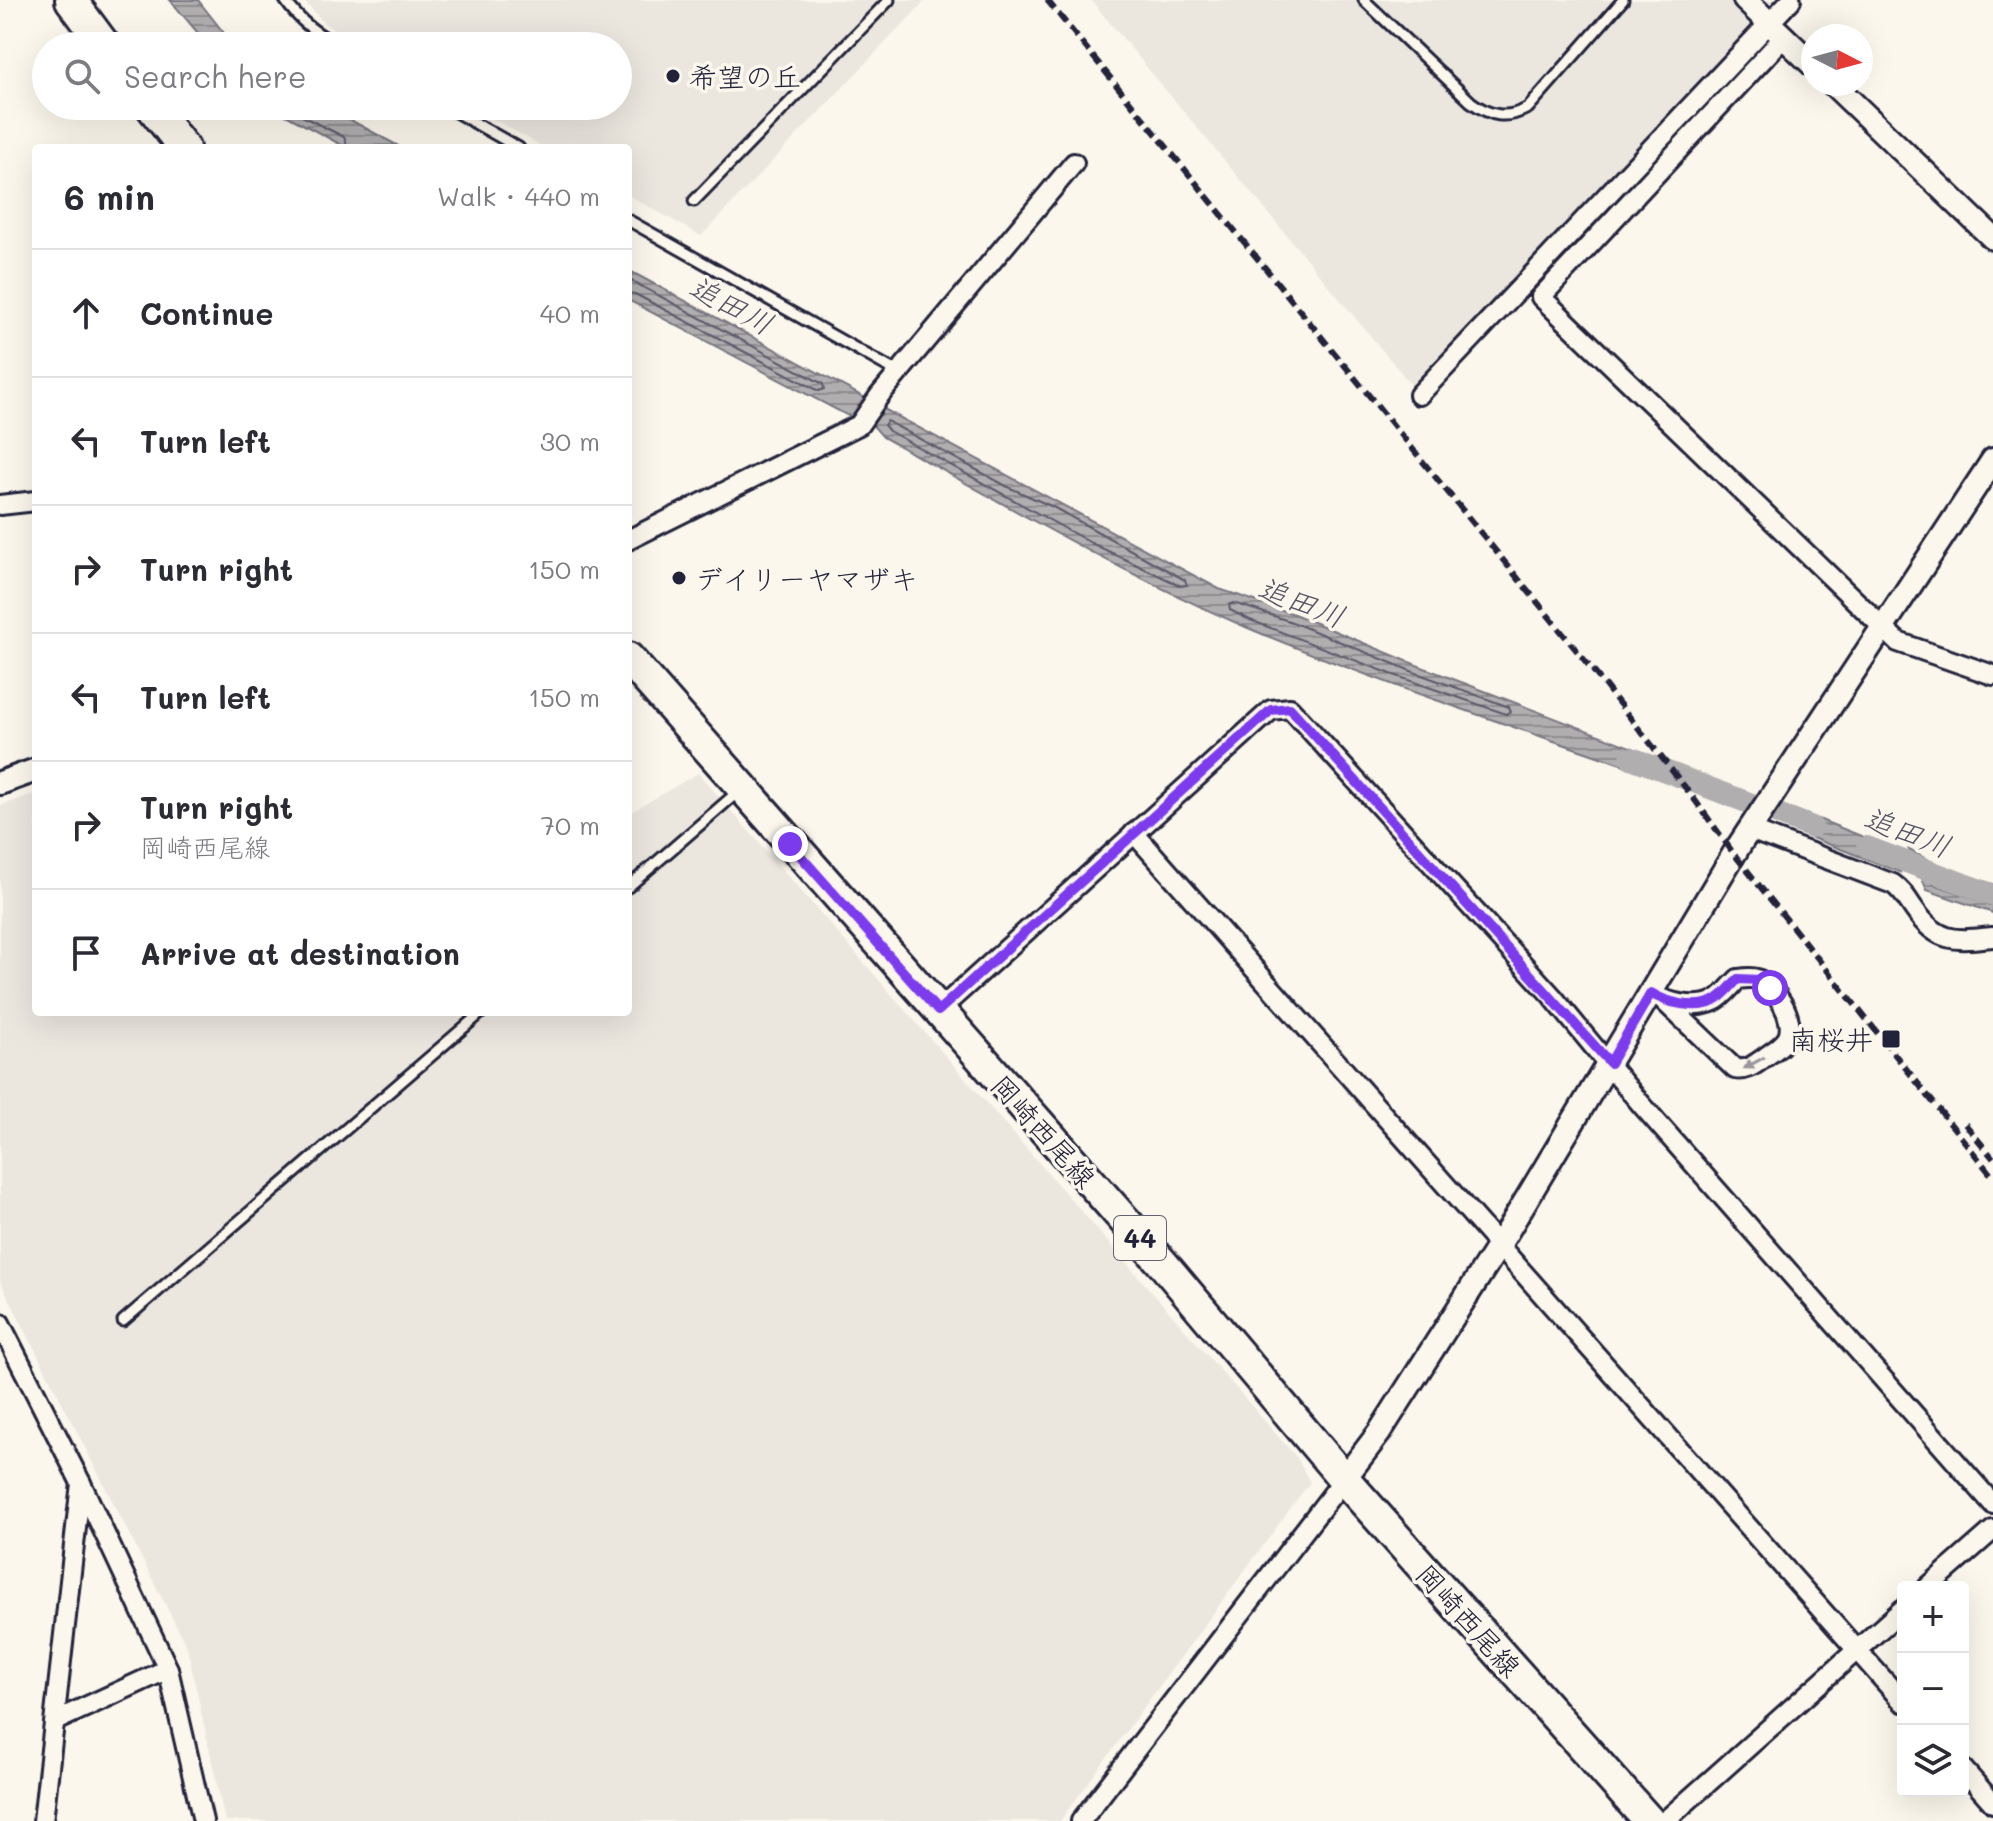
<!DOCTYPE html>
<meta charset="utf-8">
<style>
:root{--surface:#fff;--page:#f2f2f3;--text:#2b2b33;--muted:#7c7c81;--line:#e1e1e2}
body{margin:0;font-family:Mali,"Klee One",sans-serif;background:var(--page);color:var(--text)}
.controls{position:absolute;right:24px;bottom:24px;display:grid;overflow:hidden;border-radius:8px;box-shadow:0 8px 32px #0002}
.controls button{width:72px;height:72px;display:grid;place-items:center;padding:0;border:0;border-bottom:2px solid var(--line);background:var(--surface);color:var(--text);font:40px sans-serif}
.compass{position:absolute;left:1801px;top:24px;width:72px;height:72px;border-radius:50%;background:var(--surface);box-shadow:0 8px 32px #0002;rotate:96deg}
.stop{position:absolute;width:24px;height:24px;margin:-18px;border:6px solid #7c3aed;border-radius:50%;background:#fff}
.stop.end{background:#7c3aed;border-color:#fff;box-shadow:0 2px 8px #0008}
.list{margin:0;padding:0;list-style:none}
h2{display:flex;justify-content:space-between;align-items:center;height:104px;margin:0;padding:0 32px;font-size:34px}
h2 small{font-size:26px;font-weight:400;color:var(--muted)}
.list li{display:grid;grid-template-columns:52px 1fr auto;gap:24px;align-items:center;box-sizing:border-box;height:128px;padding:0 32px;border-top:2px solid var(--line)}
.list b{display:block;font-size:30px;white-space:nowrap}
.list p{margin:0;font-size:26px;white-space:nowrap;color:var(--muted)}
.list em{font-size:26px;font-style:normal;color:var(--muted)}
.icon{flex:none;width:44px;height:44px;fill:none;stroke:currentColor;stroke-width:2;stroke-linecap:round;stroke-linejoin:round}
.map{position:relative;flex:none;width:1993px;height:1821px;overflow:hidden}
.search{position:absolute;background:var(--surface);box-shadow:0 8px 32px #0002;left:32px;top:32px;width:600px;height:88px;display:flex;align-items:center;gap:20px;box-sizing:border-box;padding:0 28px;border-radius:44px;color:var(--muted);font-size:30px}
.panel{position:absolute;background:var(--surface);box-shadow:0 8px 32px #0002;left:32px;top:144px;width:600px;height:872px;border-radius:8px}
.map>svg:first-child{display:block}
.built{fill:#ebe7df}
.water{fill:url(#water-rules);stroke:#787681;stroke-width:2}
.lines{fill:none;stroke-linecap:round;stroke-linejoin:round}
.shore{stroke:#5b5a6a;stroke-width:2}
.canal{stroke:#b1aeb0;stroke-width:22}
.service-casing{stroke:#22223b;stroke-width:15}
.minor-casing{stroke:#22223b;stroke-width:24}
.tertiary-casing{stroke:#22223b;stroke-width:28}
.primary-casing{stroke:#22223b;stroke-width:36}
.service{stroke:#fbf7ec;stroke-width:9}
.minor{stroke:#fbf7ec;stroke-width:18}
.tertiary{stroke:#fbf7ec;stroke-width:22}
.primary{stroke:#fbf7ec;stroke-width:30}
.rail{stroke:#22223b;stroke-width:6;stroke-dasharray:12 6;stroke-linecap:butt}
.oneway{fill:#99979c}
.route{stroke:#7c3aed;stroke-width:10}
.poi-dot{fill:#22223b;stroke:#fbf7ec;stroke-width:3}
.labels{text-anchor:middle;dominant-baseline:central;stroke-width:7;stroke-linejoin:round;paint-order:stroke}
.shield{fill:#fbf7ec;stroke:#636270;stroke-width:2}
.shield-label{font-size:26px;font-weight:bold;fill:#22223b}
.poi-label{font-size:28px;fill:#22223b;stroke:#fbf7ec;text-anchor:start}
.street-label{font-size:28px;fill:#22223b;stroke:#fbf7ec}
.water-label{font-size:30px;font-style:italic;fill:#545364;stroke:#fbf7ec}
</style>
<div class="map">
<svg width="1993" height="1821" viewBox="0 0 1993 1821">
<defs>
<pattern id="water-rules" width="6" height="5" patternUnits="userSpaceOnUse" patternTransform="scale(2)"><rect width="6" height="5" fill="#b1aeb0"/><path d="M0 2.5h6" fill="none" stroke="#908d90"/></pattern>
</defs>
<rect width="100%" height="100%" fill="#fbf7ec"/>
<filter id="ink" filterUnits="userSpaceOnUse"><feTurbulence type="fractalNoise" baseFrequency=".0125" numOctaves="2"/><feDisplacementMap in="SourceGraphic" scale="16" xChannelSelector="R" yChannelSelector="G"/><feConvolveMatrix kernelMatrix="1 2 1 2 8 2 1 2 1" color-interpolation-filters="sRGB"/></filter>
<g filter="url(#ink)">
<!-- built -->
<g class="built">
<polygon points="303,0 926,0 701,236 628,195 628,148 545,148 470,106 618,106 618,46 364,46 325,24"/>
<polygon points="1091,0 1777,0 1412,386"/>
<polygon points="698,773 1297,1458 1310,1482 1060,1821 225,1821 187,1647 0,1281 0,806 36,793 36,1012 628,1012 628,814"/>
</g>
<!-- water -->
<g class="water">
<polygon points="170,0 198,0 234,46 209,46"/>
<polygon points="269,106 325,106 402,148 347,148"/>
<polygon points="628,270 869,400 854,419 628,300"/>
<path d="M882 408 1219 589 1294 614 1414 664 1646 753 1669 781C1529 731 1385 686 1248 628 1122 574 1003 503 883 437L869 421Z"/>
<polygon points="1793,809 1889,847 1900,872 1781,826"/>
<polygon points="1909,850 1942,867 1993,884 1993,913 1927,890"/>
</g>
<g class="lines">
<!-- shore -->
<g class="shore">
<polyline points="282,106 344,137 348,148"/>
<polyline points="628,279 823,384 824,389 819,391 635,294 628,293"/>
<polygon points="887,421 1008,487 1053,507 1185,580 1187,585 1181,586 1091,543 889,431 884,425"/>
<polygon points="1234,603 1292,622 1411,671 1509,707 1511,712 1506,714 1391,674 1250,620 1230,610 1229,605"/>
<polyline points="1993,891 1935,873 1930,875 1934,884 1993,905"/>
</g>
<!-- canal -->
<g class="canal">
<polyline points="1631,758 1812,827"/>
<polyline points="1867,847 1993,895"/>
</g>
<!-- service casing -->
<g class="service-casing">
<g id="service">
<path d="M285 0C300 22 316 33 339 46"/>
<path d="M1364 0 1471 102C1490 116 1506 120 1528 108L1623 0"/>
<polyline points="445,106 519,148"/>
<polyline points="694,201 889,0"/>
<polyline points="628,220 899,373"/>
<polyline points="628,887 740,790"/>
<polyline points="123,1321 482,1012"/>
</g>
</g>
<!-- minor casing -->
<g class="minor-casing">
<g id="minor">
<polyline points="1784,37 1541,297 1898,642 1993,675"/>
<polyline points="1419,395 1791,0"/>
<polyline points="0,505 36,501"/>
<polyline points="628,540 859,425 880,395 1074,163"/>
<path d="M1750 830 1893 884C1902 890 1907 899 1914 909 1937 943 1955 941 1993 937"/>
<polyline points="1134,833 1903,1702"/>
<path d="M1651 993C1666 1003 1696 1010 1714 1001 1723 997 1731 986 1738 979 1745 978 1751 977 1757 979 1775 985 1796 1019 1788 1037 1783 1046 1772 1052 1764 1058 1754 1065 1747 1071 1735 1069L1665 1002"/>
<polyline points="938,1011 1271,710 1290,708 1552,996 1641,1104 1993,1504"/>
<polyline points="0,1323 81,1483 168,1669 203,1821"/>
<polyline points="1928,1587 1993,1530"/>
<polyline points="55,1721 168,1669"/>
<polyline points="1963,1769 1993,1803"/>
<polyline points="43,1821 81,1483"/>
<polyline points="1081,1821 1344,1479"/>
<polyline points="1665,1821 1903,1609"/>
</g>
</g>
<!-- tertiary casing -->
<g class="tertiary-casing">
<g id="tertiary">
<polyline points="1745,0 1813,65"/>
<polyline points="1833,84 1993,238"/>
<polyline points="0,783 36,770"/>
<polyline points="1344,1479 1379,1433 1499,1245 1740,844 1993,460"/>
</g>
</g>
<!-- primary casing -->
<g class="primary-casing">
<g id="primary">
<polyline points="71,0 105,46"/>
<polyline points="151,106 184,148"/>
<polyline points="628,658 1164,1265 1344,1479 1649,1821"/>
</g>
</g>
<!-- service -->
<use href="#service" class="service"/>
<!-- minor -->
<use href="#minor" class="minor"/>
<!-- tertiary -->
<use href="#tertiary" class="tertiary"/>
<!-- primary -->
<use href="#primary" class="primary"/>
<!-- rail -->
<g class="rail">
<polyline points="1047,0 1591,668 1692,796 1734,854 1993,1177"/>
<polyline points="1965,1124 1993,1158"/>
</g>
</g>
<!-- one-way arrows -->
<defs><path id="oneway-solid" d="M-6-.8H1V-3.2L6.5 0L1 3.2V.8H-6Z" transform="scale(2)"/></defs>
<use class="oneway" href="#oneway-solid" transform="translate(1754 1063) rotate(151)"/>
</g>
<g class="lines" filter="url(#ink)">
<!-- route -->
<path class="route" d="M790 844 938 1011 1271 710 1290 708 1610 1063 1651 993C1666 1003 1697 1010 1714 1001 1723 997 1731 986 1738 979L1760 980 1770 988"/>
</g>
<!-- markers -->
<g class="poi-dot">
<circle cx="673" cy="76" r="8"/>
<circle cx="679" cy="578" r="8"/>
<rect x="1881" y="1029" width="20" height="20" rx="4"/>
</g>
<g class="labels">
<!-- shield labels -->
<rect class="shield" x="1114" y="1216" width="52" height="44" rx="6"/>
<g class="shield-label">
<text x="1140" y="1238">44</text>
</g>
<!-- poi labels -->
<g class="poi-label">
<text x="689" y="76">希望の丘</text>
<text x="695" y="578">デイリーヤマザキ</text>
<text x="1873" y="1039" text-anchor="end">南桜井</text>
</g>
<!-- street labels -->
<g class="street-label">
<text transform="translate(1044 1131) rotate(48)">岡崎西尾線</text>
<text transform="translate(1469 1620) rotate(48)">岡崎西尾線</text>
</g>
<!-- water labels -->
<g class="water-label">
<text transform="translate(732 304) rotate(28)">追田川</text>
<text transform="translate(1302 601) rotate(21)">追田川</text>
<text transform="translate(1908 831) rotate(21)">追田川</text>
</g>
</g>
</svg>
<div class="controls">
<button>+</button>
<button>−</button>
<button><svg class="icon" aria-label="layers" viewBox="0 0 24 24"><path d="M12 4l9 5-9 5-9-5zM3 14l9 5 9-5"/></svg></button>
</div>
<svg class="compass" viewBox="-18 -18 36 36"><path d="M0-13l5 13h-10z" fill="#e53935"/><path d="M0 13l5-13h-10z" fill="#7c7c81"/></svg>
<div class="stop" style="left:1770px;top:988px"></div>
<div class="stop end" style="left:790px;top:844px"></div>
<div class="search"><svg class="icon" aria-label="search" viewBox="0 0 24 24"><circle cx="10" cy="10" r="6"/><path d="M15 15l6 6"/></svg>Search here</div>
<section class="panel">
<h2>6 min<small>Walk · 440 m</small></h2>
<ul class="list">
<li><svg class="icon" aria-label="ahead" viewBox="0 0 24 24"><path d="M12 20V5M6 11l6-6 6 6"/></svg><div><b>Continue</b></div><em>40 m</em></li>
<li><svg class="icon" aria-label="left" viewBox="0 0 24 24"><path d="M17 20v-9H6M10 6l-5 5 5 5"/></svg><div><b>Turn left</b></div><em>30 m</em></li>
<li><svg class="icon" aria-label="right" viewBox="0 0 24 24"><path d="M7 20v-9h11M14 6l5 5-5 5"/></svg><div><b>Turn right</b></div><em>150 m</em></li>
<li><svg class="icon" aria-label="left" viewBox="0 0 24 24"><path d="M17 20v-9H6M10 6l-5 5 5 5"/></svg><div><b>Turn left</b></div><em>150 m</em></li>
<li><svg class="icon" aria-label="right" viewBox="0 0 24 24"><path d="M7 20v-9h11M14 6l5 5-5 5"/></svg><div><b>Turn right</b><p>岡崎西尾線</p></div><em>70 m</em></li>
<li><svg class="icon" aria-label="arrive" viewBox="0 0 24 24"><path d="M6 21V4h12l-3 4 3 4H6"/></svg><div><b>Arrive at destination</b></div></li>
</ul>
</section>
</div>
